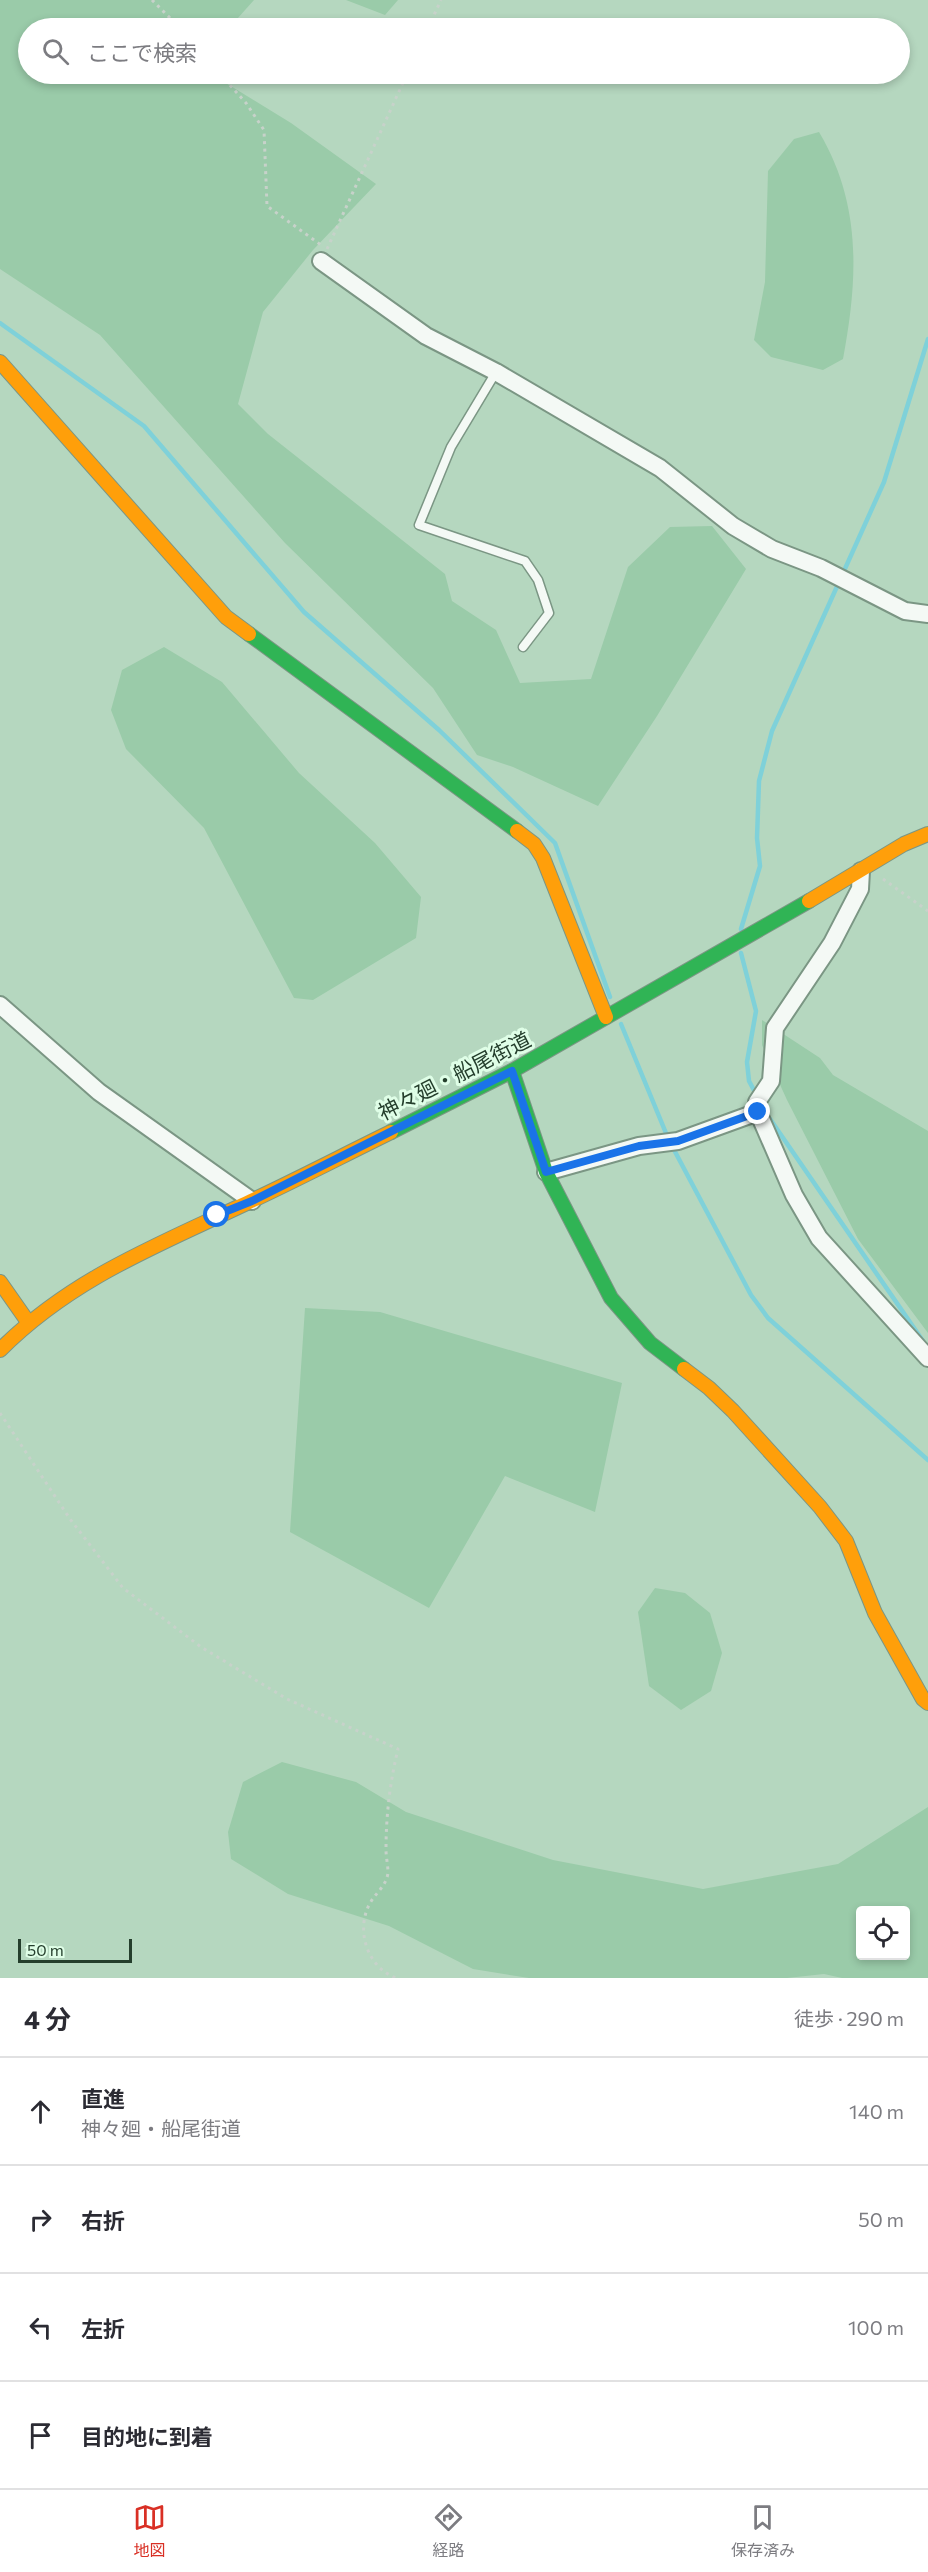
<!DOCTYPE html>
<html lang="ja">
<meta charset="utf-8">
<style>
:root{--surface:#fff;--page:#f2f2f3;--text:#2b2b33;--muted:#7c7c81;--line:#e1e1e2;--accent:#d93025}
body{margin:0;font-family:Commissioner,"Noto Sans JP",sans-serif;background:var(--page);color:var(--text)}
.controls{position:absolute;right:18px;bottom:18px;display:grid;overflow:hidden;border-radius:6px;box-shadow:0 3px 9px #0003}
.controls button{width:54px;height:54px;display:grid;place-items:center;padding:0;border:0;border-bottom:2px solid var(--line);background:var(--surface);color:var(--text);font:30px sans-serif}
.scale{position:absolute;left:18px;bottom:15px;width:114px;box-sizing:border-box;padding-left:6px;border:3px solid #243e2c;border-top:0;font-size:16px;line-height:21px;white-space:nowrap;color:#243e2c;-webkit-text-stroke:4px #dffee7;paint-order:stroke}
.stop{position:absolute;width:18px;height:18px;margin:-14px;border:4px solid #1a73e8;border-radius:50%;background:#fff}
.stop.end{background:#1a73e8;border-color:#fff;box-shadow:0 2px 6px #0008}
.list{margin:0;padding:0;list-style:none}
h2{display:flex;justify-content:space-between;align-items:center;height:78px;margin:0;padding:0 24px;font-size:26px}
h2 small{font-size:20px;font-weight:400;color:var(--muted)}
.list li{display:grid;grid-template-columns:39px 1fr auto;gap:18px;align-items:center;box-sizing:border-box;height:108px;padding:0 24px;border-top:2px solid var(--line)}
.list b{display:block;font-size:22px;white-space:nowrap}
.list p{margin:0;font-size:20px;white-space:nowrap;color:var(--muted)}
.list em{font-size:20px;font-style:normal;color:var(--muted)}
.icon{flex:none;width:33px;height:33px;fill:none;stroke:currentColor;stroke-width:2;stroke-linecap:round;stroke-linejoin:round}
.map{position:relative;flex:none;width:928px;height:1978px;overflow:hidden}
.search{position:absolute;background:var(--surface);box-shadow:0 3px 9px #0003;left:18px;right:18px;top:18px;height:66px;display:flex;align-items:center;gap:15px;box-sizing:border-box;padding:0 21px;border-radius:33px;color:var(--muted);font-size:22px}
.sheet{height:510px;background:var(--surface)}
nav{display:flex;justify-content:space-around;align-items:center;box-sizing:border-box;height:84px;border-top:2px solid var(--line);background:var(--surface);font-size:16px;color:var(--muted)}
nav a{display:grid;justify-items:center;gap:3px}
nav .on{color:var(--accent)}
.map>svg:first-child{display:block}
.green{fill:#9acba9;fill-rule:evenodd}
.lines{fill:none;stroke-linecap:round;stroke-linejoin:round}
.stream{stroke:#7fd1d9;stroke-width:4.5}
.lane-casing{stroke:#7b9684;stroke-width:11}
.street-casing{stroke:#7b9684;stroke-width:20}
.fast-casing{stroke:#7b9684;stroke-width:16}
.slow-casing{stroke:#7b9684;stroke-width:16}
.path{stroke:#c7d2ca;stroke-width:3;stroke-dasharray:3 4.5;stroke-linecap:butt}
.lane{stroke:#f4f9f5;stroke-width:8}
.street{stroke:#f4f9f5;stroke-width:16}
.fast{stroke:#30b455;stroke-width:14}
.slow{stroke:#ff9f0a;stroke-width:14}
.route{stroke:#1a73e8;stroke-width:8}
.labels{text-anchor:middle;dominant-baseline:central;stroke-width:6;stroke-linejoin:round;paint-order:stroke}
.street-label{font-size:21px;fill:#243e2c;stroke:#dffee7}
</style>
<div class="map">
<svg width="928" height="1978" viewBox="0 0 928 1978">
<rect width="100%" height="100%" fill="#b5d7bf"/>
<!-- green -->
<g class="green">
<polygon points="0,0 254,0 229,28 28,28 28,74 211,74 291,123 376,184 313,250 263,312 238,404 268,434 445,574 452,601 496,630 520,683 591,679 628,567 670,527 712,526 746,569 657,716 598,806 513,767 477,755 433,688 285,543 100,335 0,269"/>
<polygon points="346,0 398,0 385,15"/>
<path d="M819 132C862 204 858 279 843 359L823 370 771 357 754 340 765 282 768 171 794 139Z"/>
<polygon points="164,647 222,682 299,773 375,843 421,897 416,938 313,1000 294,998 204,828 126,749 111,710 122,670"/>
<polygon points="762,1020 820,1058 833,1075 928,1131 928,1333 858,1239 787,1100 762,1045"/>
<polygon points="305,1308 380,1312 622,1383 595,1512 505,1476 429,1608 290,1532"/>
<polygon points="655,1588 685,1593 710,1613 722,1653 711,1691 681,1710 649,1686 638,1612"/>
<path d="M282 1762 356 1782 406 1812 553 1860 703 1889 838 1864 928 1807V1978H842L824 1974 787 1978H529L473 1969 389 1926 288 1894 231 1859 228 1832 243 1782ZM860 1910H906V1956H860Z"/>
</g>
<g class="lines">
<!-- stream -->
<g class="stream">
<polyline points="0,323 144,426 304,612 439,730 555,843 610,997"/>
<polyline points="741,929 760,866 757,838 759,781 772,731 884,482 928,339"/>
<polyline points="741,953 756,1011 747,1062 749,1081 757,1096"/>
<polyline points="621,1024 668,1138"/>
<polyline points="770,1119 923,1341"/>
<polyline points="672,1146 751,1295 768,1318 928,1460"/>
</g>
<!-- lane casing -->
<g class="lane-casing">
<polyline id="lane" points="496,372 451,447 419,525 525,561 538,580 549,613 523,647"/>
</g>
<!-- street casing -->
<g class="street-casing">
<g id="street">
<polyline points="321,261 426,336 496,372 660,468 733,526 772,549 821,568 905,611 928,614"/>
<polyline points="861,871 860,889 832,943 775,1028 771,1081 757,1102 758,1112 794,1195 819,1238 928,1358"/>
<polyline points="0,1005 99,1092 252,1201"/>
<polyline points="546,1172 639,1146 678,1141 758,1112"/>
</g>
</g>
<!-- fast casing -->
<g class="fast-casing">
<g id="fast">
<polyline points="249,634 517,831"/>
<polyline points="512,1071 546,1172 611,1298 650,1343 684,1369"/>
<polyline points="391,1132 512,1071 809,901"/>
</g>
</g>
<!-- slow casing -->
<g class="slow-casing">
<g id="slow">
<polyline points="0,362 226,617 249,634"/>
<polyline points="517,831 534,844 543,858 606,1017"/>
<polyline points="809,901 904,844 928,834"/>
<polyline points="0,1282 28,1322"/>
<path d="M0 1350C73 1277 159 1245 251 1201 298 1179 344 1155 391 1132"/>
<polyline points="684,1369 709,1388 733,1411 820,1507 846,1541 875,1613 923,1699 928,1703"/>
</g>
</g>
<!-- path -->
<g class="path">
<polyline points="152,0 180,28"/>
<polyline points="428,28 441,0"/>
<polyline points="220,74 246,103 264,130 267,206 321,245"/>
<polyline points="327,249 407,74"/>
<polyline points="883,879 928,911"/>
<path d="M0 1413 70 1519 123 1588 201 1647 287 1699 398 1749C390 1782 386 1815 386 1850 386 1857 388 1865 388 1873 386 1887 375 1893 369 1905 356 1931 367 1967 396 1978"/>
</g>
<!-- lane -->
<use href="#lane" class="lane"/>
<!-- street -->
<use href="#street" class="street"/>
<!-- fast -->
<use href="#fast" class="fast"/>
<!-- slow -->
<use href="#slow" class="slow"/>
</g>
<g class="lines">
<!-- route -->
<polyline class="route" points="217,1215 252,1201 512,1071 546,1172 639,1146 678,1141 758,1112"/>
</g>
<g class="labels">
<!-- street labels -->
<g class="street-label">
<text transform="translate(454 1075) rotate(-27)">神々廻・船尾街道</text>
</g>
</g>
</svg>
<div class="controls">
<button><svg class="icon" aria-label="locate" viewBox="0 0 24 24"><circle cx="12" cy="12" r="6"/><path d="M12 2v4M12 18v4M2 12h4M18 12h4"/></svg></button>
</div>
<div class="scale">50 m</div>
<div class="stop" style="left:217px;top:1215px"></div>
<div class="stop end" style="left:758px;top:1112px"></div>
<div class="search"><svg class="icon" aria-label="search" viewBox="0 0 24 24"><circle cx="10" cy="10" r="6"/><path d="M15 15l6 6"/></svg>ここで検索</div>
</div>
<section class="sheet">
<h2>4 分<small>徒歩 · 290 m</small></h2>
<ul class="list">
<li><svg class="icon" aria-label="ahead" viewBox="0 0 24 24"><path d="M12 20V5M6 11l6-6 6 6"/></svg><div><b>直進</b><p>神々廻・船尾街道</p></div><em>140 m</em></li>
<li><svg class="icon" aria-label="right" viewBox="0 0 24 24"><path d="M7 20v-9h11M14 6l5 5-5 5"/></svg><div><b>右折</b></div><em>50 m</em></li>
<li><svg class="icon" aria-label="left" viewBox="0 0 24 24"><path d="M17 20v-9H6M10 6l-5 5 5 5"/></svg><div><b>左折</b></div><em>100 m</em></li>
<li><svg class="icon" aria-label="arrive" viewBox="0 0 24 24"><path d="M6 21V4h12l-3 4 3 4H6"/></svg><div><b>目的地に到着</b></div></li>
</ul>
</section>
<nav>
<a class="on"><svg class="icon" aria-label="map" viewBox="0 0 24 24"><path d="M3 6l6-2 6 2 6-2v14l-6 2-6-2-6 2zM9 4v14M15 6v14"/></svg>地図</a>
<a><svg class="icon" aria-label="directions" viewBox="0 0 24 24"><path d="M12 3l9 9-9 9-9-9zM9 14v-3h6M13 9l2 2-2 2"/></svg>経路</a>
<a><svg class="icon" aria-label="saved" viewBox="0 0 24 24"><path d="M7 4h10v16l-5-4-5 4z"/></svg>保存済み</a>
</nav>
